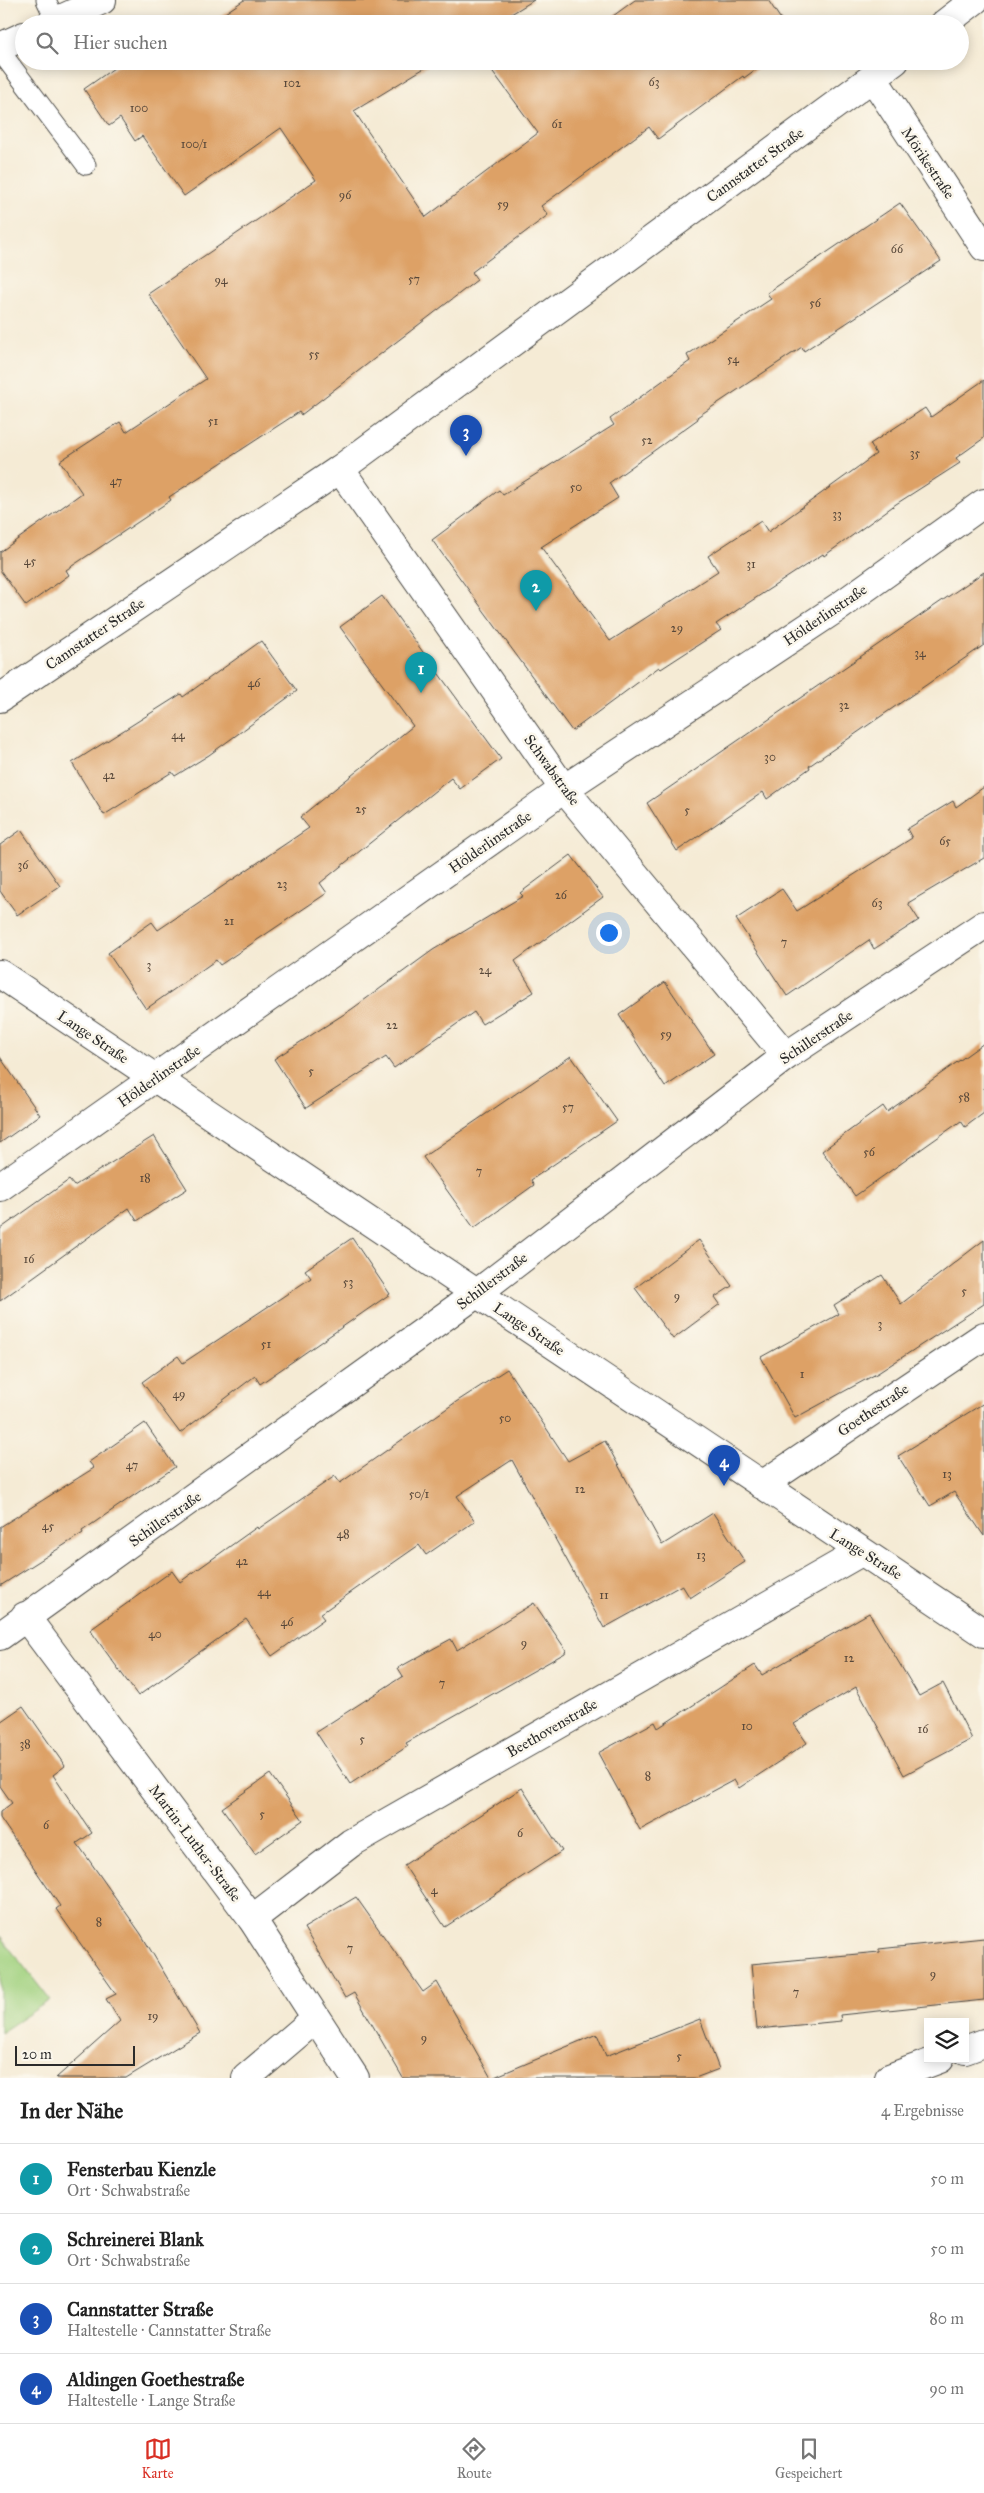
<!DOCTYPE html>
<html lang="de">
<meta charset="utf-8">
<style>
:root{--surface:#fff;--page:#f2f2f2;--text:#222;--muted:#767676;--line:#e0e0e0;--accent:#d93025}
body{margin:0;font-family:"IM FELL Great Primer",serif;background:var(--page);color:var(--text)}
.controls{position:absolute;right:15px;bottom:15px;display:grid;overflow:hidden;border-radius:0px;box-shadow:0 2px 12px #0003}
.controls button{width:45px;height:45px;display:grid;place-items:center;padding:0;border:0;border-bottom:1px solid var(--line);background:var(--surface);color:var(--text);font:25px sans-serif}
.scale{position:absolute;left:15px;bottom:12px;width:120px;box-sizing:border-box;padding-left:5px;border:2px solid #2b2b2b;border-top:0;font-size:14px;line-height:18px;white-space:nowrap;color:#2b2b2b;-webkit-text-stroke:4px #fbf7ec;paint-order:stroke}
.you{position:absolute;left:608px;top:932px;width:18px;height:18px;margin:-12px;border:4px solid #fff;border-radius:50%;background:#1a73e8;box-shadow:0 0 0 8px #1a73e833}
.badge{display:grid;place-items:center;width:32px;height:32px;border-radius:50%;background:var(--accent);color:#fff;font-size:16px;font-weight:700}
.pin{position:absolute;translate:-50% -41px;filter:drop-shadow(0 1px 2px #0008)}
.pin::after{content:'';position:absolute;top:26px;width:18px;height:15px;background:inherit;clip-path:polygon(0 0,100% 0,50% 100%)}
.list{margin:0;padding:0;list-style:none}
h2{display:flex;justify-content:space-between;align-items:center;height:65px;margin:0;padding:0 20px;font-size:21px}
h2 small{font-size:16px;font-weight:400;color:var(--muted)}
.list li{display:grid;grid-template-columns:32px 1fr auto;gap:15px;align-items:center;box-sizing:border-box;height:70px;padding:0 20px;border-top:1px solid var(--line)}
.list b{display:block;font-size:19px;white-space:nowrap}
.list p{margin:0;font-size:16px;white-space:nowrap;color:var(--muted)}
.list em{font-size:16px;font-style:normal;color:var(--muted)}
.icon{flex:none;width:28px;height:28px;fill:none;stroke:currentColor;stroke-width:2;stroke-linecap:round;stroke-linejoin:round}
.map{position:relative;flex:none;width:984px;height:2078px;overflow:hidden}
.search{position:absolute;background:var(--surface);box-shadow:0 2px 12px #0003;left:15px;right:15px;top:15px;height:55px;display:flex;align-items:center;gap:12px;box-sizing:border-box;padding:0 18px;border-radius:28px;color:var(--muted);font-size:19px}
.sheet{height:345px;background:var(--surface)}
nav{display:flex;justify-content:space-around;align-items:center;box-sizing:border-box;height:70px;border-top:1px solid var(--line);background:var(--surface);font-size:14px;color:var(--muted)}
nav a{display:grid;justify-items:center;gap:2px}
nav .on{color:var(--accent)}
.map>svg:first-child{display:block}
.green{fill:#a1d17f;stroke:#667e55}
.building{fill:#dda166}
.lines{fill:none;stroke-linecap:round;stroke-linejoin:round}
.lane-casing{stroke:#494844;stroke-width:21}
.street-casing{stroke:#494844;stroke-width:30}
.lane{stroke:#fff;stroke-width:19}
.street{stroke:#fff;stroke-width:28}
.labels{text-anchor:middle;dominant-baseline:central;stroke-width:5;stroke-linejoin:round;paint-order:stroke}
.number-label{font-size:12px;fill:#58483a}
.street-label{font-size:15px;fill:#2b2b2b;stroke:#fbf7ec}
</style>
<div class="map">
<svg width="984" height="2078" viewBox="0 0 984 2078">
<rect width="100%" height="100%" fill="#fbf7ec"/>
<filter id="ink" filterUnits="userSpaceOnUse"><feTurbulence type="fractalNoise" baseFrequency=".02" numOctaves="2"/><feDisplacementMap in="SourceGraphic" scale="10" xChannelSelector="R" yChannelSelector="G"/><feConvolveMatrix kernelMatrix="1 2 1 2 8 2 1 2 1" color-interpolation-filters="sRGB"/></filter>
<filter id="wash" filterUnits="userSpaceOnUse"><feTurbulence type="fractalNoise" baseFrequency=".0096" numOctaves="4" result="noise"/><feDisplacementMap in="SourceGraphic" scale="20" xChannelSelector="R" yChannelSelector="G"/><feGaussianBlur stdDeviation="1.12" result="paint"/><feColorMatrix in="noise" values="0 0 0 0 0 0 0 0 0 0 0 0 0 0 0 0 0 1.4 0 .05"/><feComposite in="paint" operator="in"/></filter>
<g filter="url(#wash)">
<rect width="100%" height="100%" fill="#f5ebd5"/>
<!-- green -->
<polygon class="green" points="0,1936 50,2000 0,2033"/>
<g id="blocks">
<!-- building -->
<g class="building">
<polygon points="244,0 534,0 495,24 209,24"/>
<polygon points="635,0 768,0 784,24 602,24"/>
<polygon points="124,61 436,61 354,111 426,217 538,133 485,61 767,61 744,78 743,76 658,139 649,127 541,206 548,215 472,272 477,280 301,415 299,412 169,497 171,500 66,570 69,575 26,606 0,570 0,552 82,493 60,461 120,422 126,432 206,379 148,294 316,180 281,128 184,196 142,136 135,141 120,118 109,126 84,89"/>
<polygon points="900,203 941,261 804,351 802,347 697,417 698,419 609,483 618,498 541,547 610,641 718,571 708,556 761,521 768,532 876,454 870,444 925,408 931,417 984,380 984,438 956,458 960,463 896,504 824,556 823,554 716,624 721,630 661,669 659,667 572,731 432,540 499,490 503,495 614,425 610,419 690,361 687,355 771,299 767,293"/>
<polygon points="984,572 984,645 809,766 810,768 767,799 763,792 677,851 647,803"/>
<polygon points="382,596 501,759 460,789 451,778 320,883 327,893 220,965 216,960 146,1009 108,953 152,922 158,930 309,828 300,817 413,726 340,627"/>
<polygon points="261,641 297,691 209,755 175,776 172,772 104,815 72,763 181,694 183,697"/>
<polygon points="984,787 984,858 908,903 919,920 874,949 869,940 787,996 736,919 782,889 797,911 912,838 907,829 953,801 956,807"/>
<polygon points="21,830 60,886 17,915 0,891 0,845"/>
<polygon points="571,855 603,897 515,961 534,992 482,1024 474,1012 394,1068 386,1057 306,1108 274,1059 352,1009 433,950 523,896 520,893"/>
<polygon points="665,982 714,1054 665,1087 619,1015"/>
<polygon points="984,1043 984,1113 965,1127 961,1121 855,1196 822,1151 883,1106 887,1112"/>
<polygon points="571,1056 617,1121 531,1180 534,1185 474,1228 423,1157"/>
<polygon points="0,1057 40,1115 0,1143"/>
<polygon points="154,1136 187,1189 137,1221 129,1208 0,1301 0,1229 69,1180 74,1186"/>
<polygon points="352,1238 390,1294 260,1384 255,1376 180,1433 142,1382 178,1356 183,1363 311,1278 305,1270"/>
<polygon points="699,1240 732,1286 715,1297 720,1304 673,1339 635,1288"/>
<polygon points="984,1240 984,1304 878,1373 795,1418 761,1357 839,1314 834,1305 882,1275 901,1304"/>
<polygon points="507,1369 568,1461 605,1441 662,1545 713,1513 745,1562 690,1598 682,1585 604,1628 512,1460 457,1496 475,1521 426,1555 419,1545 320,1614 324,1619 272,1656 246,1619 138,1696 90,1630 172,1571 180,1582 257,1527 258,1529 335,1476 340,1483 456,1402"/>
<polygon points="984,1403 984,1536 954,1492 930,1506 898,1456"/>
<polygon points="145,1423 175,1467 82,1531 83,1533 0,1586 0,1527 94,1468 89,1462"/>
<polygon points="534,1603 566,1650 565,1653 406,1743 408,1746 350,1784 316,1732 403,1676 398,1668 451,1639 457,1650"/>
<polygon points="869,1613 919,1696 943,1683 972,1739 904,1775 856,1687 794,1724 807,1743 739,1788 734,1780 640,1830 598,1753 655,1722 658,1728 755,1665 762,1675"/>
<polygon points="23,1706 65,1766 53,1775 92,1833 77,1843 141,1934 200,2033 126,2078 56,2078 120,2021 106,1999 116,1994 56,1909 60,1906 0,1818 0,1812 12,1803 0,1786 0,1722"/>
<polygon points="270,1774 303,1820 255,1854 222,1808"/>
<polygon points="522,1788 562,1851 445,1927 404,1865"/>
<polygon points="356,1897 423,1992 437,1982 491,2078 403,2078 354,1993 345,1998 304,1928"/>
<polygon points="984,1938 984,2000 840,2015 841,2021 757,2029 751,1964 879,1952 879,1949"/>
<polygon points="700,2019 719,2069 695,2078 492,2078 597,2034 606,2056"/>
</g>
</g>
</g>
<g filter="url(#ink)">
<use href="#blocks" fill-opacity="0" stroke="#494844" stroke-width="1"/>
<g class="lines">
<!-- lane casing -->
<g class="lane-casing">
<g id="lane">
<polyline points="46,0 56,21"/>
<polyline points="0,51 86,165"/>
</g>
</g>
<!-- street casing -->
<g class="street-casing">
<g id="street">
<polyline points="50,24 102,0"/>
<polyline points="944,24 975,0"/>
<polyline points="0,47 24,36"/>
<polyline points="873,78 984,247"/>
<polyline points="340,469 564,789 786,1056"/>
<polyline points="0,698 340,469 895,61"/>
<polyline points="0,974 984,1633"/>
<polyline points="0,1187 564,789 840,606 984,503"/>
<polyline points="762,1485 984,1336"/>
<polyline points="25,1616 252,1919 355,2078"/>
<polyline points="0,1636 476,1294 786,1056 984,925"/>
<polyline points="252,1919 351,1843 861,1552"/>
<polyline points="965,2050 984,2043"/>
<polyline points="246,2078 315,2019"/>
<polyline points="889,2078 940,2059"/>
</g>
</g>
<!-- lane -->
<use href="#lane" class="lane"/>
<!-- street -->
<use href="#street" class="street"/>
</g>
</g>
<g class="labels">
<!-- number labels -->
<g class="number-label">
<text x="654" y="82">63</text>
<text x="292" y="83">102</text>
<text x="139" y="108">100</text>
<text x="557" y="124">61</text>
<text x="194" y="144">100/1</text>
<text x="345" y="195">96</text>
<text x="503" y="204">59</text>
<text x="897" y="249">66</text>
<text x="414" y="279">57</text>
<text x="221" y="280">94</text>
<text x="815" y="303">56</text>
<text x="314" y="354">55</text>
<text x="733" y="359">54</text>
<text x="213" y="421">51</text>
<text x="647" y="440">52</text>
<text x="915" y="453">35</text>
<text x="116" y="481">47</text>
<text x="576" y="487">50</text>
<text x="837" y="514">33</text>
<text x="30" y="561">45</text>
<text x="751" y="564">31</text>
<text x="677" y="628">29</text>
<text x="920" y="653">34</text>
<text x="254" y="683">46</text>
<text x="844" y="705">32</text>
<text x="178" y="735">44</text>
<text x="770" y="757">30</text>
<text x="109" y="775">42</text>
<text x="361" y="809">25</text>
<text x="687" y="810">5</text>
<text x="945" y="841">65</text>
<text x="23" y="865">36</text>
<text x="282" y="884">23</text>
<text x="561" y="895">26</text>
<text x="877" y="903">63</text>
<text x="229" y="921">21</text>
<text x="784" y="942">7</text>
<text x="149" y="965">3</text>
<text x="485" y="970">24</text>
<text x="392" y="1025">22</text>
<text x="666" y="1034">59</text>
<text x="311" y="1071">5</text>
<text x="964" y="1097">58</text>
<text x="568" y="1107">57</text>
<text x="869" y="1152">56</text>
<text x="479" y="1171">7</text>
<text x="145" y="1178">18</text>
<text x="29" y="1259">16</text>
<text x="348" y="1282">53</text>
<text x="964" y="1291">5</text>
<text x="677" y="1296">9</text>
<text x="880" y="1324">3</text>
<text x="266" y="1344">51</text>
<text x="802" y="1374">1</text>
<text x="179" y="1394">49</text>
<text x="505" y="1418">50</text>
<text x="132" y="1465">47</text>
<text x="947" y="1474">13</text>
<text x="580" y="1489">12</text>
<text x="419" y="1494">50/1</text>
<text x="48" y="1526">45</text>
<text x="343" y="1534">48</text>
<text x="701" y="1555">13</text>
<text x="242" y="1561">42</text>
<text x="264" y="1592">44</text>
<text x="604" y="1595">11</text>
<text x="287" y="1622">46</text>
<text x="155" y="1634">40</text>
<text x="524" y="1643">9</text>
<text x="849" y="1658">12</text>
<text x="442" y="1683">7</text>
<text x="747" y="1726">10</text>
<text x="923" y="1729">16</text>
<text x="362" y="1739">5</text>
<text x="25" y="1744">38</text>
<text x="648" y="1776">8</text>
<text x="262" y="1814">5</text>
<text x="46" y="1825">6</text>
<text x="520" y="1833">6</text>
<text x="434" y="1890">4</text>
<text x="99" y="1922">8</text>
<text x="350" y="1948">7</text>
<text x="933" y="1974">9</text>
<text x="796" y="1992">7</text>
<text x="153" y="2016">19</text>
<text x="424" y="2038">9</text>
<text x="679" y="2056">5</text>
</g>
<!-- street labels -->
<g class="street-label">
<text transform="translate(928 163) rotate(56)">Mörikestraße</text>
<text transform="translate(755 165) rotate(-36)">Cannstatter Straße</text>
<text transform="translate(825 615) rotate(-34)">Hölderlinstraße</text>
<text transform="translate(95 634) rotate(-34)">Cannstatter Straße</text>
<text transform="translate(552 770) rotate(54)">Schwabstraße</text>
<text transform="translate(490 842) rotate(-35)">Hölderlinstraße</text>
<text transform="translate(93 1037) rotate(34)">Lange Straße</text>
<text transform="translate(816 1037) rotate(-34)">Schillerstraße</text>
<text transform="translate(159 1076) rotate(-35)">Hölderlinstraße</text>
<text transform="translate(492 1281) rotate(-37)">Schillerstraße</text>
<text transform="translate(529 1329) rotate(34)">Lange Straße</text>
<text transform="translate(873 1410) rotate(-34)">Goethestraße</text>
<text transform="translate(165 1519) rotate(-35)">Schillerstraße</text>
<text transform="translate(866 1554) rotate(32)">Lange Straße</text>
<text transform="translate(552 1728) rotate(-30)">Beethovenstraße</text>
<text transform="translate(195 1843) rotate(53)">Martin-Luther-Straße</text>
</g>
</g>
</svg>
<div class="controls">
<button><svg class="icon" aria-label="layers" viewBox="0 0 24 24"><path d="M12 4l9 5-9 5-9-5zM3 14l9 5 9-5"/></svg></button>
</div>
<div class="scale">20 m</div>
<div class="you"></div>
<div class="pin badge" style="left:421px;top:693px;background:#0f9aa8">1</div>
<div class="pin badge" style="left:536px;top:611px;background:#0f9aa8">2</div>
<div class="pin badge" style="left:466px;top:456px;background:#1a4fb4">3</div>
<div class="pin badge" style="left:724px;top:1486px;background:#1a4fb4">4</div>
<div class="search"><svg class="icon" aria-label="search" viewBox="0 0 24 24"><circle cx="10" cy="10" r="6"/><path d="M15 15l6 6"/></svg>Hier suchen</div>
</div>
<section class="sheet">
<h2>In der Nähe<small>4 Ergebnisse</small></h2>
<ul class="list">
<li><span class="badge" style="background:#0f9aa8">1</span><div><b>Fensterbau Kienzle</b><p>Ort · Schwabstraße</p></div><em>50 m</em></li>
<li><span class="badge" style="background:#0f9aa8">2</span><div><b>Schreinerei Blank</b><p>Ort · Schwabstraße</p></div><em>50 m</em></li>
<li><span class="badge" style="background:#1a4fb4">3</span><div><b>Cannstatter Straße</b><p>Haltestelle · Cannstatter Straße</p></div><em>80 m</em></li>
<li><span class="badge" style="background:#1a4fb4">4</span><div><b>Aldingen Goethestraße</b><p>Haltestelle · Lange Straße</p></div><em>90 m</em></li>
</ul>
</section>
<nav>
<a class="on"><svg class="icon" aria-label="map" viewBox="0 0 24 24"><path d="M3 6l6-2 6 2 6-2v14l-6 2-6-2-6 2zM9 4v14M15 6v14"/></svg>Karte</a>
<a><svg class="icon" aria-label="directions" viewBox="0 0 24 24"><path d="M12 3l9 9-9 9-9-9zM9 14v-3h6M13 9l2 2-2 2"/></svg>Route</a>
<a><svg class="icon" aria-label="saved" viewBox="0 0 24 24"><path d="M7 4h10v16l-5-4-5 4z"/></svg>Gespeichert</a>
</nav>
